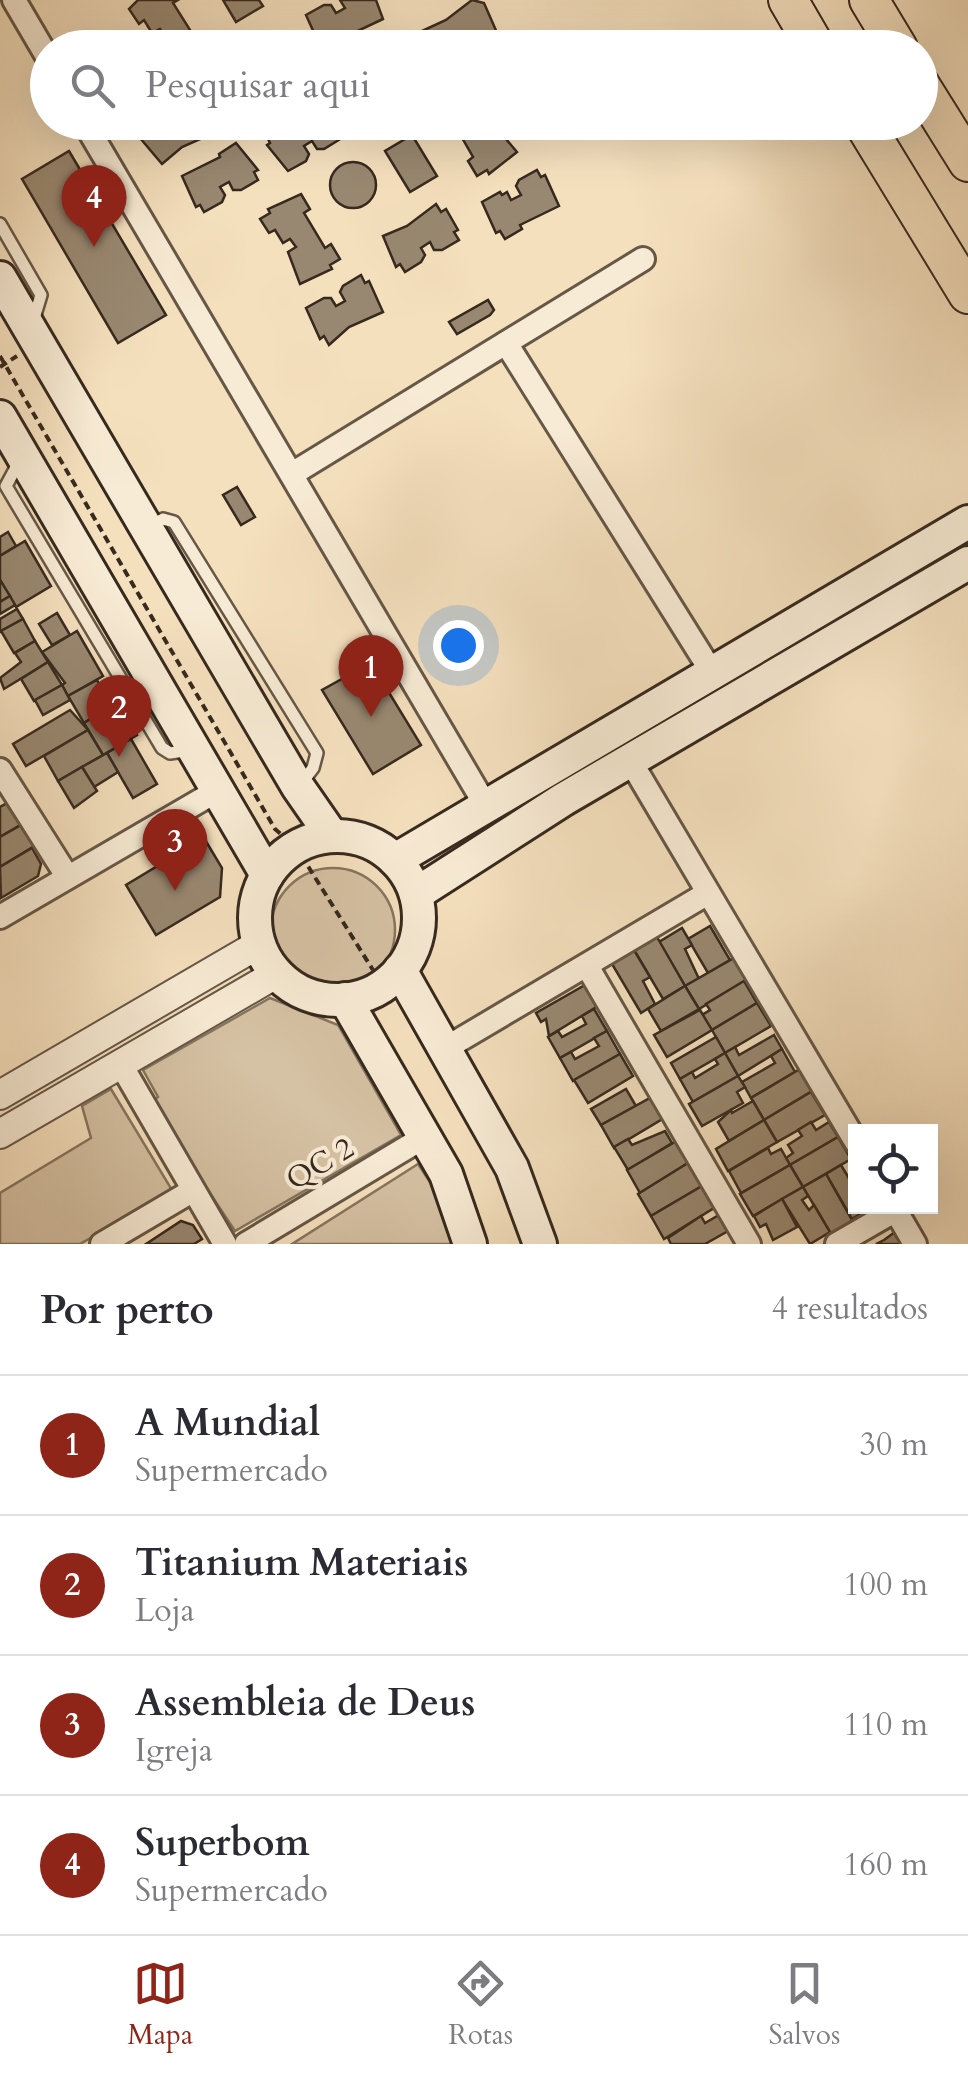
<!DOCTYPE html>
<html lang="pt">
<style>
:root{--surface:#fff;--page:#f2f2f3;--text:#2b2b33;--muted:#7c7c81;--line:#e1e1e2;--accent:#8f2418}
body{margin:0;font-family:Cardo,serif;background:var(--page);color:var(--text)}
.controls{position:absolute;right:30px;bottom:30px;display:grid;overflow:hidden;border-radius:0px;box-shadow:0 10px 40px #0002}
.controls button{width:90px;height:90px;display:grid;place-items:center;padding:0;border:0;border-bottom:2px solid var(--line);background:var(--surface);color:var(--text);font:50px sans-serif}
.you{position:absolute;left:458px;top:645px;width:35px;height:35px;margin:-25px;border:8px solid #fff;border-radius:50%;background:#1a73e8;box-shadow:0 0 0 15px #1a73e833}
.badge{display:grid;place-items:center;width:65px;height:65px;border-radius:50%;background:var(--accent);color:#fff;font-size:32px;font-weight:700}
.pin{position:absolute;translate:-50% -82px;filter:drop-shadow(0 2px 5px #0008)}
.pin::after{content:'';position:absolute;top:52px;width:35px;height:30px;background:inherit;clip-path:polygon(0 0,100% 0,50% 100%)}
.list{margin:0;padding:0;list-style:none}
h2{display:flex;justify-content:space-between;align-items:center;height:130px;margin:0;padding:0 40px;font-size:42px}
h2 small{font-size:32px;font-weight:400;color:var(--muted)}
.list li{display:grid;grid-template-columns:65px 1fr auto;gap:30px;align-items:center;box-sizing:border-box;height:140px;padding:0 40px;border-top:2px solid var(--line)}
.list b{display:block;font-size:38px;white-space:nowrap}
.list p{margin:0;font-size:32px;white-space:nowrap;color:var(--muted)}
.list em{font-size:32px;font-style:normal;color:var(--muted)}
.icon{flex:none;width:55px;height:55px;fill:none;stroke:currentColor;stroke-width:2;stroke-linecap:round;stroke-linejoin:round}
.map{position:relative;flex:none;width:968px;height:1244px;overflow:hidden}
.search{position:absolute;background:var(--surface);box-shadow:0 10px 40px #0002;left:30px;right:30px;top:30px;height:110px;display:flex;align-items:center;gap:25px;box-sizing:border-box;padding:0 35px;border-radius:55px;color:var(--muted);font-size:38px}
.sheet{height:690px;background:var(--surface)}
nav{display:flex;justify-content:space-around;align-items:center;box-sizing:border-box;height:140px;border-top:2px solid var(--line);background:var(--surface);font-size:28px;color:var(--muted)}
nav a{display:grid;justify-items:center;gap:5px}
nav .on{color:var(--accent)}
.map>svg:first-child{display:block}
.green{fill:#d5c1a3;stroke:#867560;stroke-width:2.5}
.building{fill:#998871;stroke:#36291e;stroke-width:2.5}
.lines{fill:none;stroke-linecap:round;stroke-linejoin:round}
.service-casing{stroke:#665746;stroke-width:16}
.minor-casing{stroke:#665746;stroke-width:28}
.tertiary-casing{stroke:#665746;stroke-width:32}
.secondary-casing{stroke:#36291e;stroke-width:38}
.trunk-casing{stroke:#36291e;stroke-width:42}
.path{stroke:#36291e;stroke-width:4;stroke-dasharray:8 5;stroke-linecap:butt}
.service{stroke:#f8ebd5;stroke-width:11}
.minor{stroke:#f8ebd5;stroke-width:22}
.tertiary{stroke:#f8ebd5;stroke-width:28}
.secondary{stroke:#f8ebd5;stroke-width:32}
.trunk{stroke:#f5e0be;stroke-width:38}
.labels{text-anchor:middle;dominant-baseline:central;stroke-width:8;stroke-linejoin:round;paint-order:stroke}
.street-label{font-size:30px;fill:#36291e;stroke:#f8ebd5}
</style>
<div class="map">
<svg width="968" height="1244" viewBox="0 0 968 1244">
<rect width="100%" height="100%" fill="#f5e0be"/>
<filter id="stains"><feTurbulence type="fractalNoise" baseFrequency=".002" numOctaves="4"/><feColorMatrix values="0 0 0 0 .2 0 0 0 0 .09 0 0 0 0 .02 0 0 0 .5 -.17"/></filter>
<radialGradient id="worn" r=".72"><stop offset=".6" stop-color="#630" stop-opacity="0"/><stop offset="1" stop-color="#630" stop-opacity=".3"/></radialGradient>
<!-- green -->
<g class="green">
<circle cx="333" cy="930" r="62"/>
<polygon points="270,998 338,1025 401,1135 235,1231 150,1103 158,1097 143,1070"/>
<polygon points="111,1089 172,1190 80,1244 0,1244 0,1193 91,1138 82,1106"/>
<polygon points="418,1164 438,1194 452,1244 292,1244"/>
</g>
<!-- building -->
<g class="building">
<polygon points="138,0 178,0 173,3 195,38 200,34 208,48 161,48 157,42 165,37 160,29 152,33 144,20 139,24 129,9"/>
<polygon points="223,0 259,0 263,6 236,22"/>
<polygon points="340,0 376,0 383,19 349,35 336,48 320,46 306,15 324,5 331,5 336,13 345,8"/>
<polygon points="472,0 484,3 498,35 481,45 474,45 468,37 460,42 463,48 427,48 422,31 446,20"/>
<polygon points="276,33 290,48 260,48 259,44"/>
<polygon points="148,122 213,122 216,132 182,147 162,164 140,138 144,136 139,128"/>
<polygon points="338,122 342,138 324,149 317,149 312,141 304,146 309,154 306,161 288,171 267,145 270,143 266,135 283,124"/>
<polygon points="453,122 482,122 487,131 495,126 517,152 489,174 487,170 477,176 468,161 473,157"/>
<polygon points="412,135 437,176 410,192 385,151"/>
<polygon points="236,143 258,170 254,172 258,180 241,190 233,190 229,182 220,187 225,195 222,202 204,212 200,205 196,207 182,176 220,157 219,154"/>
<polygon points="69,151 166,315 118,343 22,179"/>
<circle cx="353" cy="185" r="23"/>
<polygon points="537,170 541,177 545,175 559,206 520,225 522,229 505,239 500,231 496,233 482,202 500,192 502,195 507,192 511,200 521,195 516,186 519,180"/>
<polygon points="301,194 310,209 304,213 325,248 331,244 340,259 330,265 332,269 300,284 288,252 296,247 290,239 283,243 275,230 269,233 260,219 270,213 268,209"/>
<polygon points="436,204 441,212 446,209 458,230 454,232 459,240 442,250 434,250 430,242 421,248 425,255 421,262 405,272 400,264 396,267 383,236 407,226"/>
<polygon points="361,275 365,283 369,281 383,312 349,327 329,345 324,336 320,339 306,308 324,298 331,298 336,306 345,301 340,292 343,286"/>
<polygon points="488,300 494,310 490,315 457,334 449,322"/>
<polygon points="237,487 255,517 241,525 223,495"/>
<polygon points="8,532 16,546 0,556 0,537"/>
<polygon points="25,541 51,586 16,607 0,580 0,556"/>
<polygon points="0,580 10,596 0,602"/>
<polygon points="10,596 15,605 0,614 0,602"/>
<polygon points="17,609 23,619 0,632 0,619"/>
<polygon points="57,613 70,635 52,645 39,624"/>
<polygon points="23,619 35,641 14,653 1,631"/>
<polygon points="77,631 103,676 68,696 62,685 65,683 42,652"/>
<polygon points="35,641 48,662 4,689 0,678 21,662 15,653"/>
<polygon points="48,662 62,685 34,701 21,679"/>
<polygon points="371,663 421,745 373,774 322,690"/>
<polygon points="97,680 111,706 84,723 68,696"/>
<polygon points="62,685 70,700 43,715 35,700"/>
<polygon points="118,702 137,735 103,755 84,723"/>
<polygon points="70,710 88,730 26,766 13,744"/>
<polygon points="88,730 103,755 58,781 44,756"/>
<polygon points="131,739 157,784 133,798 107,753"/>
<polygon points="107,753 118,772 94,787 82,767"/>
<polygon points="82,767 97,791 74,808 58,781"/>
<polygon points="9,802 22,824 0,837 0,807"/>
<polygon points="23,824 36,845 0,867 0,837"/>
<polygon points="204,838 222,868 220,897 156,935 126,885"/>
<polygon points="32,848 41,864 38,876 1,898 0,867"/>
<polygon points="710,926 730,960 708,973 688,939"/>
<polygon points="682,928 692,945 685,949 699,979 685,986 659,942"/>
<polygon points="657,937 685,986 663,999 634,950"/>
<polygon points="634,950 650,977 643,981 655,1004 641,1013 612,964"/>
<polygon points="734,958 747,980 699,1009 685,986"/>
<polygon points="744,981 757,1003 712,1030 702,1015 710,1010 706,1004"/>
<polygon points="585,985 598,1006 549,1036 546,1019 541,1022 536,1013"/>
<polygon points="685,986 699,1009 661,1031 648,1009"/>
<polygon points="757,1003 771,1026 725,1053 712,1030"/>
<polygon points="594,1009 607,1031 560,1058 548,1037 558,1031 562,1037 586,1024 582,1016"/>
<polygon points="700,1010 712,1030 667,1057 654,1035"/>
<polygon points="607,1031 620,1054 573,1081 560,1058 571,1052 575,1059 599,1046 594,1038"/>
<polygon points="774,1035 782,1049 738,1076 725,1053 735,1047 739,1055"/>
<polygon points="716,1037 725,1053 680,1079 671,1063"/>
<polygon points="782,1049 795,1072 751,1098 742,1082 775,1063 771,1056"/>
<polygon points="725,1053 738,1076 693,1102 680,1079 692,1072 695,1078 718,1064 715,1059"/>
<polygon points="620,1054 633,1076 588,1103 574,1080"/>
<polygon points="800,1069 812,1091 764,1120 751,1098"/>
<polygon points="738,1076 745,1087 737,1092 743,1103 702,1126 689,1104"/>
<polygon points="626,1089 636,1106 601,1125 591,1109"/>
<polygon points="811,1092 825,1115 777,1142 764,1120"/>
<polygon points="650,1098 664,1118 614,1148 601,1125"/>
<polygon points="753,1101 764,1120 729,1141 718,1122 731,1110 732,1113"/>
<polygon points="764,1120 777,1142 728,1171 716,1149"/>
<polygon points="811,1122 816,1130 829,1122 838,1137 790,1165 786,1158 793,1153 788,1145 802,1136 798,1130"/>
<polygon points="665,1131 672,1143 628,1170 614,1147 628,1139 632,1145"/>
<polygon points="838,1137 851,1159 803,1187 790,1165"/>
<polygon points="675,1142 688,1163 640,1193 627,1170"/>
<polygon points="768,1148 771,1154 781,1149 790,1165 741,1193 729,1171"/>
<polygon points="688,1163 702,1186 651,1216 638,1194"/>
<polygon points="790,1165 803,1187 753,1216 740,1194"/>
<polygon points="841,1165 856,1190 856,1206 873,1206 852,1219 826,1174"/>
<polygon points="826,1174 853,1222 831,1234 803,1187"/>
<polygon points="702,1186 714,1208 664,1239 651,1216"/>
<polygon points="803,1187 808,1196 802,1200 809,1210 814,1205 830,1232 810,1244 782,1199"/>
<polygon points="782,1199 797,1227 773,1240 766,1224 760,1227 754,1216"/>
<polygon points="719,1215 728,1231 705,1244 671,1244 668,1238 701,1216 705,1223"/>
<polygon points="181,1221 193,1225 202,1239 194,1244 146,1244"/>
<polygon points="895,1232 902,1244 876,1244 884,1240"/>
</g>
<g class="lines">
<!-- service casing -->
<g class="service-casing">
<g id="service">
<polyline points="0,224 41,295 32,325"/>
<polyline points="20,460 6,486 162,748 170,753 191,750"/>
<polyline points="148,527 163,519 174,522 317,753 313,768 301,784"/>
</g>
</g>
<!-- minor casing -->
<g class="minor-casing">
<g id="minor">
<polyline points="14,0 48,58"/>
<polyline points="84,122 486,806"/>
<polyline points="506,343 713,674"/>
<polyline points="292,474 643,259"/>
<polyline points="631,762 856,1142"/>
<polyline points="0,770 67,876"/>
<polyline points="0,917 220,789"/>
<polyline points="587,966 749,1244"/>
<polyline points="446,1048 708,893"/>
<polyline points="120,1063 225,1244"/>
<polyline points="893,1206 915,1244"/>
<polyline points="102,1244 192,1191"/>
<polyline points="246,1244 426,1136"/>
<polyline points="837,1244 896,1210"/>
</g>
</g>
<!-- tertiary casing -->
<g class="tertiary-casing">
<g id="tertiary">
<polyline points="0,1095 259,944"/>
<polyline points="0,1134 276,974"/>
</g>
</g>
<!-- secondary casing -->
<g class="secondary-casing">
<g id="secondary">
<polyline points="0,278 298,787 332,836"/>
<polyline points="0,417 267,875"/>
<circle cx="337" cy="918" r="82"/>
<polyline points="395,860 968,522"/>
<polyline points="416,894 564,799 968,563"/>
<polyline points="400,970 512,1168 540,1244"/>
<polyline points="345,999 446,1174 470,1244"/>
</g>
</g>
<!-- trunk casing -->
<g class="trunk-casing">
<g id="trunk">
<polyline points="788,0 816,48"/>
<polyline points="869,0 898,48"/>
<polyline points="920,85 968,162"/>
<polyline points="863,122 968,294"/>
</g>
</g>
<!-- path -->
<g class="path">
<polyline points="0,356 275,829 296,847 373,970"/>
<polyline points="0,367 17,356"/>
</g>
<!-- service -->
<use href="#service" class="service"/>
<!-- minor -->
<use href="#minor" class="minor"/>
<!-- tertiary -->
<use href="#tertiary" class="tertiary"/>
<!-- secondary -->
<use href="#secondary" class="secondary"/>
<!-- trunk -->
<use href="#trunk" class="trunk"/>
</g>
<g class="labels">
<!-- street labels -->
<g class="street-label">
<text transform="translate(320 1164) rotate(-31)">QC 2</text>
</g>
</g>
<rect width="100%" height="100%" filter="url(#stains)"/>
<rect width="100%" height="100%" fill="url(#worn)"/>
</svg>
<div class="controls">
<button><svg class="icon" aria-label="locate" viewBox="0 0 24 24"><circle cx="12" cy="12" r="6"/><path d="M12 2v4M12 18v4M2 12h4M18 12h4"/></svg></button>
</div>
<div class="you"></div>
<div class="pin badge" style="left:371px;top:717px">1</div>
<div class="pin badge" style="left:119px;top:757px">2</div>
<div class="pin badge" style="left:175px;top:891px">3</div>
<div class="pin badge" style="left:94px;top:247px">4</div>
<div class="search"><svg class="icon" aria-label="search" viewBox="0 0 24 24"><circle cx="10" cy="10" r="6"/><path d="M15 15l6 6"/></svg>Pesquisar aqui</div>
</div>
<section class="sheet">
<h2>Por perto<small>4 resultados</small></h2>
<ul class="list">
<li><span class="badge">1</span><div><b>A Mundial</b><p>Supermercado</p></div><em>30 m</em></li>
<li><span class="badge">2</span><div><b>Titanium Materiais</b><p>Loja</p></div><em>100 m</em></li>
<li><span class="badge">3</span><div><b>Assembleia de Deus</b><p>Igreja</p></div><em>110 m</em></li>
<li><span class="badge">4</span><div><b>Superbom</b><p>Supermercado</p></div><em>160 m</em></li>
</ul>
</section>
<nav>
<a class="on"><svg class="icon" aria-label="map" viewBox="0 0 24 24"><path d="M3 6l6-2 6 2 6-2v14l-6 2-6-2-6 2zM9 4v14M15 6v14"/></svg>Mapa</a>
<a><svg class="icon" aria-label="directions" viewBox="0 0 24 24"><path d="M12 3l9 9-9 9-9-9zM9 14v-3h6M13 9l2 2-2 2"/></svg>Rotas</a>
<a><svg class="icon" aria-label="saved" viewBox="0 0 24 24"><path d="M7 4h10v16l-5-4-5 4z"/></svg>Salvos</a>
</nav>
